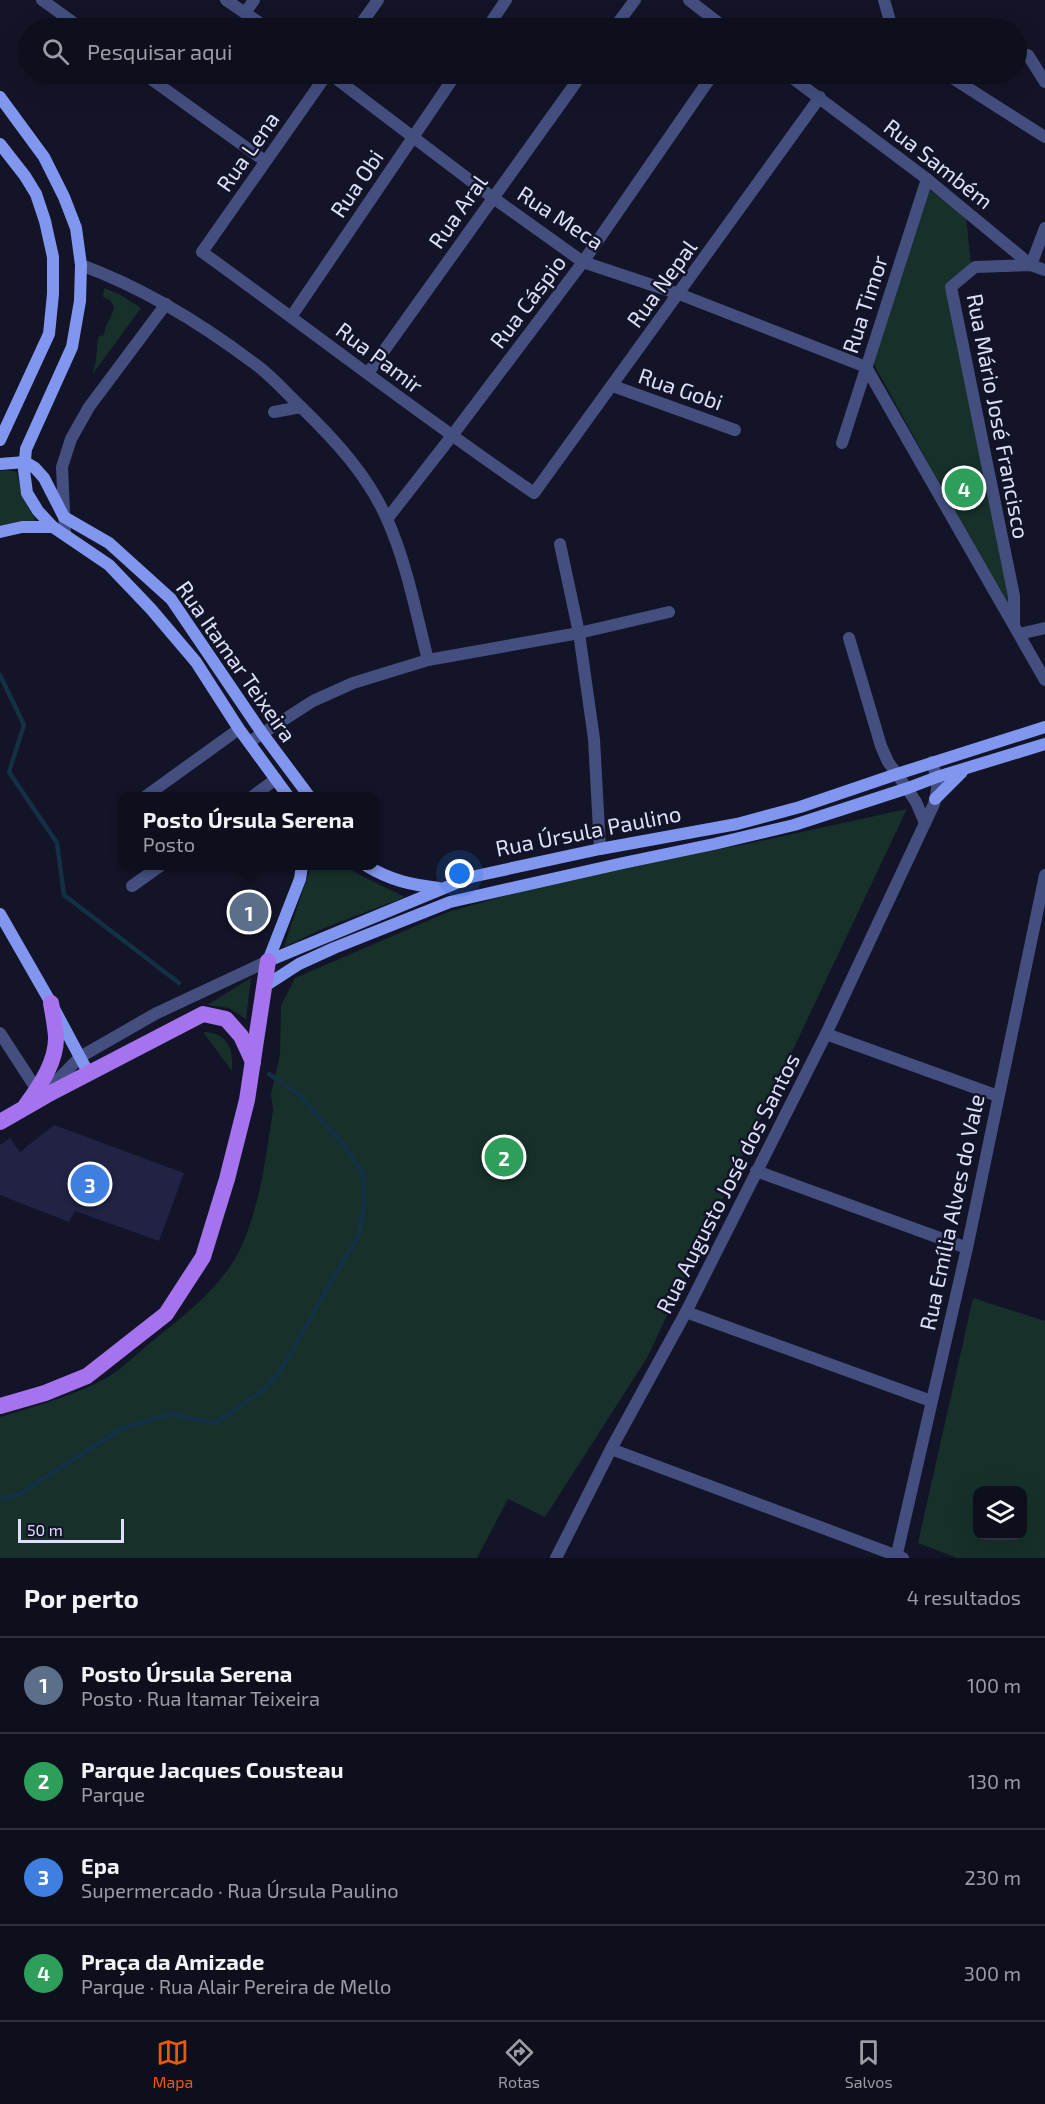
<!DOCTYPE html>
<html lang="pt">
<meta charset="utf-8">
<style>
:root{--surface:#0e0f1d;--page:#171826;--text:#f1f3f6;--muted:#9b9ca4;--line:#2e2f3b;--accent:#ea580c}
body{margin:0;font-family:"Exo 2",sans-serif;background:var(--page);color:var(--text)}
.controls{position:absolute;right:18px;bottom:18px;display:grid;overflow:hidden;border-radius:12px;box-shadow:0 6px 24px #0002}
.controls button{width:54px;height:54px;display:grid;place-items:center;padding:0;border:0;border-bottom:2px solid var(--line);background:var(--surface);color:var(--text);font:30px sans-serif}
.scale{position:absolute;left:18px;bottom:15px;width:106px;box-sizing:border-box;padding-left:6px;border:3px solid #dee0fb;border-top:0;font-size:16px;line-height:21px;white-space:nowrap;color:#dee0fb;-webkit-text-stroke:4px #131427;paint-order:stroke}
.you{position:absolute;left:460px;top:874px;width:21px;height:21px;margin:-15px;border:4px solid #fff;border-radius:50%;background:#1a73e8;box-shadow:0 0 0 9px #1a73e833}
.badge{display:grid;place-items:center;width:39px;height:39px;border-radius:50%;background:var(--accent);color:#fff;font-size:20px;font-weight:700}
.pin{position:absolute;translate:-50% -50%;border:3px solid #fff;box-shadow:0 2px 6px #0006}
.popup{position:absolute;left:118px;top:792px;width:261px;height:78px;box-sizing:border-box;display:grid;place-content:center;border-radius:12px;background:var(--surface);filter:drop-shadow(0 2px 4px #0005);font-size:20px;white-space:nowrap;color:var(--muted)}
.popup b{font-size:22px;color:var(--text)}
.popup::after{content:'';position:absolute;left:50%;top:100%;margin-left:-12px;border:12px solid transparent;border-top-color:var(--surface)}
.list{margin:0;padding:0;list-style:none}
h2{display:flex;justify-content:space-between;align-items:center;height:78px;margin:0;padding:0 24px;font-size:26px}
h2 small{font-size:20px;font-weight:400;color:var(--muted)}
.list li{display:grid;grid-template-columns:39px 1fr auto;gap:18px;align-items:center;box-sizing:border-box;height:96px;padding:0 24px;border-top:2px solid var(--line)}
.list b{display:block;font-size:22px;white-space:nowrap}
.list p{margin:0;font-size:20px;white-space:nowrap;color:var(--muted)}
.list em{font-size:20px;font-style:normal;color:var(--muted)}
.icon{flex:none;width:33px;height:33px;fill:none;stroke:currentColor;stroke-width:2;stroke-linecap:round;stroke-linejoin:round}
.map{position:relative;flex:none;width:1045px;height:1558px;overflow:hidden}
.search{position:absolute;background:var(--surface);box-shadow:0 6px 24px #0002;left:18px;right:18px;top:18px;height:66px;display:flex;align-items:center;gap:15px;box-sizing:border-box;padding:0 21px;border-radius:33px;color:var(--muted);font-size:22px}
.sheet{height:462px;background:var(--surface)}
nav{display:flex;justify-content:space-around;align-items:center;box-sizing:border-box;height:84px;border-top:2px solid var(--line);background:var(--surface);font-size:16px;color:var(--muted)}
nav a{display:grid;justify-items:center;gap:3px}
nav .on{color:var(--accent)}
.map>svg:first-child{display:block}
.green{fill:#17302a;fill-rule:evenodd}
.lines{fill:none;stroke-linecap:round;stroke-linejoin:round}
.stream{stroke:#143044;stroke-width:4.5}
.building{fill:#222245}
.minor{stroke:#444f80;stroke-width:12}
.tertiary{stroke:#444f80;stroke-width:12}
.secondary{stroke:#8196ee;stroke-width:12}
.primary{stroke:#a573ed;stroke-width:16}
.labels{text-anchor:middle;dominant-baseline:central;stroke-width:5;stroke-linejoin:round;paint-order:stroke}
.street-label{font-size:22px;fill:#dee0fb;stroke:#131427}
</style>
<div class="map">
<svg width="1045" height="1558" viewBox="0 0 1045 1558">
<rect width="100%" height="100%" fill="#131427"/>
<!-- green -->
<g class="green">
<polygon points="927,188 966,217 971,264 947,286 1012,615 872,361"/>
<path d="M104 288 119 294 141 308 92 375 96 361 98 337 104 335C105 324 112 318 114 307L110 300 103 297Z"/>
<path d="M5 470 17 472C20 491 25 504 36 520L34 522H19L0 525V471Z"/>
<path d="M907 809 647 1358 545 1517 508 1499 477 1558H0V1417C33 1407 68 1397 99 1382 119 1372 133 1357 150 1343 185 1314 224 1287 243 1243 261 1200 266 1156 273 1110L271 1094 280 1054 281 1006 295 978 448 912 596 870 742 845Z"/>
<polygon points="311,866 344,866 360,875 405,897 324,928 284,947"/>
<polygon points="251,978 246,1019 229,1008 207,1005"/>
<path d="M203 1032C229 1033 233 1049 232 1071Z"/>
<path d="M973 1298 1045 1321V1558H957L918 1543ZM978 1490H1022V1536H978Z"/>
</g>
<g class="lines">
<!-- stream -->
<g class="stream">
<polyline points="0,675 24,725 9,772 57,843 64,895 179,983"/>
<polyline points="0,1499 18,1495 121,1429 170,1414 216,1423 263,1390 281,1370 336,1273 359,1236 364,1204 363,1173 345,1146 299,1095 269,1074"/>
</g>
</g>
<!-- building -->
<polygon class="building" points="54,1125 184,1173 159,1241 75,1211 69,1222 0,1195 0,1145 10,1138 20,1152"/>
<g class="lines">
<!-- minor -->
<g class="minor">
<polyline points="42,0 81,28"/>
<polyline points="226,0 267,28"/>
<polyline points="689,0 725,28"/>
<polyline points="884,0 892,28"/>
<polyline points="245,13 254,0"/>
<polyline points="358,28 378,0"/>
<polyline points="487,28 506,0"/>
<polyline points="614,28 635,0"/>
<polyline points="1028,55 1045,82"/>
<polyline points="144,74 265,161"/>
<path d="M327 74 202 252C313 332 421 416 534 493L820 97"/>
<polyline points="330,74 492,197 583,262 679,294 866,367 1045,680"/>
<polyline points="787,74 927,179 1031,265"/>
<polyline points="946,74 1045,137"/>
<path d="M81 265C144 288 202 324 255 364 272 376 286 393 302 408 336 441 368 476 387 519 407 564 416 613 428 660"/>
<polyline points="1031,265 1045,228"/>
<polyline points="291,317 456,74"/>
<polyline points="368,373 582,74"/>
<polyline points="613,386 735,430"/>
<polyline points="274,412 301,407"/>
<polyline points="842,443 927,179"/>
<polyline points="387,519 451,437 583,262 713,74"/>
<polyline points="65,534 62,467 71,439 89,407 166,304"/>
<polyline points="560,544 579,633 594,739 600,849"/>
<polyline points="1014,625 1014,596 951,287 975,267 1031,265 1045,270"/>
<polyline points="1019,634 1045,628"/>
<polyline points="849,638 881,746 888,762 897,774"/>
<polyline points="249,742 313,701 353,683 428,660 579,633 669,612"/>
<polyline points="146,796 239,729"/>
<polyline points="253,796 276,779"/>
<polyline points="132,886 160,866"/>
<polyline points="0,1033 37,1090"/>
<polyline points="826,1034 998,1096"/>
<polyline points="756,1171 967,1248"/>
<polyline points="686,1312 931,1401"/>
<polyline points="611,1449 903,1558"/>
<polyline points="896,1558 967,1248 1045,875"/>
</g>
<!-- tertiary -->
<g class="tertiary">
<polyline points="897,774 916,802 925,823"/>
<polyline points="46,1092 80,1057 155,1014 268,961"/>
<path d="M556 1558 611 1449 686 1312 826 1034 934 804C939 786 938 780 932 762"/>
</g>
<!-- secondary -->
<g class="secondary">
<polyline points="0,97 44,157 64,197 76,228 81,265 80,301 72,347 26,449 24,470 27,493 38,511 53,527 109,565 151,609 196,662 239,729 288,796"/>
<polyline points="0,144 25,176 36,194 45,221 53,257 53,294 49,334 0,440"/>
<polyline points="0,464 25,462 35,468 44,478 64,517 109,543 171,599 262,733 309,796"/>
<polyline points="0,532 22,527 53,527"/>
<polyline points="935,799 962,772"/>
<path d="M367 866C390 880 411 885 439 888"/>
<polyline points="0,914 51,1003 89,1074"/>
<polyline points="268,961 471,877 600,849 737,824 800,807 897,774 1045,727"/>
<polyline points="268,961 300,879 302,866"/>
<polyline points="265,986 299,964 334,948 450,902 623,863 714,844 794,825 908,788 937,777 1045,744"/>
</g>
<!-- primary -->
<g class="primary">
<path d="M26 1105C40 1086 57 1061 56 1036 55 1025 53 1014 51 1003"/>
<polyline points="0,1122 47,1095 203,1014 226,1019 241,1036 253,1062"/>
<polyline points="0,1406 45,1393 87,1376 166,1314 203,1257 227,1179 247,1100 268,961"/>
</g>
</g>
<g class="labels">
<!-- street labels -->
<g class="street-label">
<text transform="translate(247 151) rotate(-55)">Rua Lena</text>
<text transform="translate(939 163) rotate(38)">Rua Sambém</text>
<text transform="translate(356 183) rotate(-56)">Rua Obi</text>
<text transform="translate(457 211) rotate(-55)">Rua Aral</text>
<text transform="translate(561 217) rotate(33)">Rua Meca</text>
<text transform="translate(661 283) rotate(-54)">Rua Nepal</text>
<text transform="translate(527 301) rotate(-53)">Rua Cáspio</text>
<text transform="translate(864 304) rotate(-72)">Rua Timor</text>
<text transform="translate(380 357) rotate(37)">Rua Pamir</text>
<text transform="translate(681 388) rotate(19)">Rua Gobi</text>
<text transform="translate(999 416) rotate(79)">Rua Mário José Francisco</text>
<text transform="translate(237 661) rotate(55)">Rua Itamar Teixeira</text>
<text transform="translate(588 830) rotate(-11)">Rua Úrsula Paulino</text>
<text transform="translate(727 1183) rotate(-63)">Rua Augusto José dos Santos</text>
<text transform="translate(951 1212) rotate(-78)">Rua Emília Alves do Vale</text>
</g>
</g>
</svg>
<div class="controls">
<button><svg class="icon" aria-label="layers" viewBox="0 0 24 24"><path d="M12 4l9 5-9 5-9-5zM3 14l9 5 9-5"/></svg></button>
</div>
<div class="scale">50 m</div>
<div class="you"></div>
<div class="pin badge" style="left:249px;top:912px;background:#5c6f8a">1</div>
<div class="popup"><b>Posto Úrsula Serena</b>Posto</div>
<div class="pin badge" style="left:504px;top:1157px;background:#2e9e5b">2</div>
<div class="pin badge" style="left:90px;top:1184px;background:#3f7fe0">3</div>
<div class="pin badge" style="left:964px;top:488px;background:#2e9e5b">4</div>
<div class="search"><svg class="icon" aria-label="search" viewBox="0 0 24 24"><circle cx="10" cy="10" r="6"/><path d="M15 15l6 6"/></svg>Pesquisar aqui</div>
</div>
<section class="sheet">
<h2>Por perto<small>4 resultados</small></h2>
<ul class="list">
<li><span class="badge" style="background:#5c6f8a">1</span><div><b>Posto Úrsula Serena</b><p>Posto · Rua Itamar Teixeira</p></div><em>100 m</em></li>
<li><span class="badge" style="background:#2e9e5b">2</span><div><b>Parque Jacques Cousteau</b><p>Parque</p></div><em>130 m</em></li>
<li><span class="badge" style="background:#3f7fe0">3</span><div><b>Epa</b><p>Supermercado · Rua Úrsula Paulino</p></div><em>230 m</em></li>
<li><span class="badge" style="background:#2e9e5b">4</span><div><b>Praça da Amizade</b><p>Parque · Rua Alair Pereira de Mello</p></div><em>300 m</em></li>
</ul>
</section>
<nav>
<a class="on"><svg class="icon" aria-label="map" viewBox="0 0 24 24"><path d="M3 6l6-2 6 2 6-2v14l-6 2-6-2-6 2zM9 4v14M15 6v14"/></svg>Mapa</a>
<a><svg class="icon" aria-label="directions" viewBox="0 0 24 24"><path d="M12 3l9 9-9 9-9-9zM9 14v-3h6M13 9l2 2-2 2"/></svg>Rotas</a>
<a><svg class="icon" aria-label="saved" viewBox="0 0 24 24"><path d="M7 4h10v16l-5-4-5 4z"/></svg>Salvos</a>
</nav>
